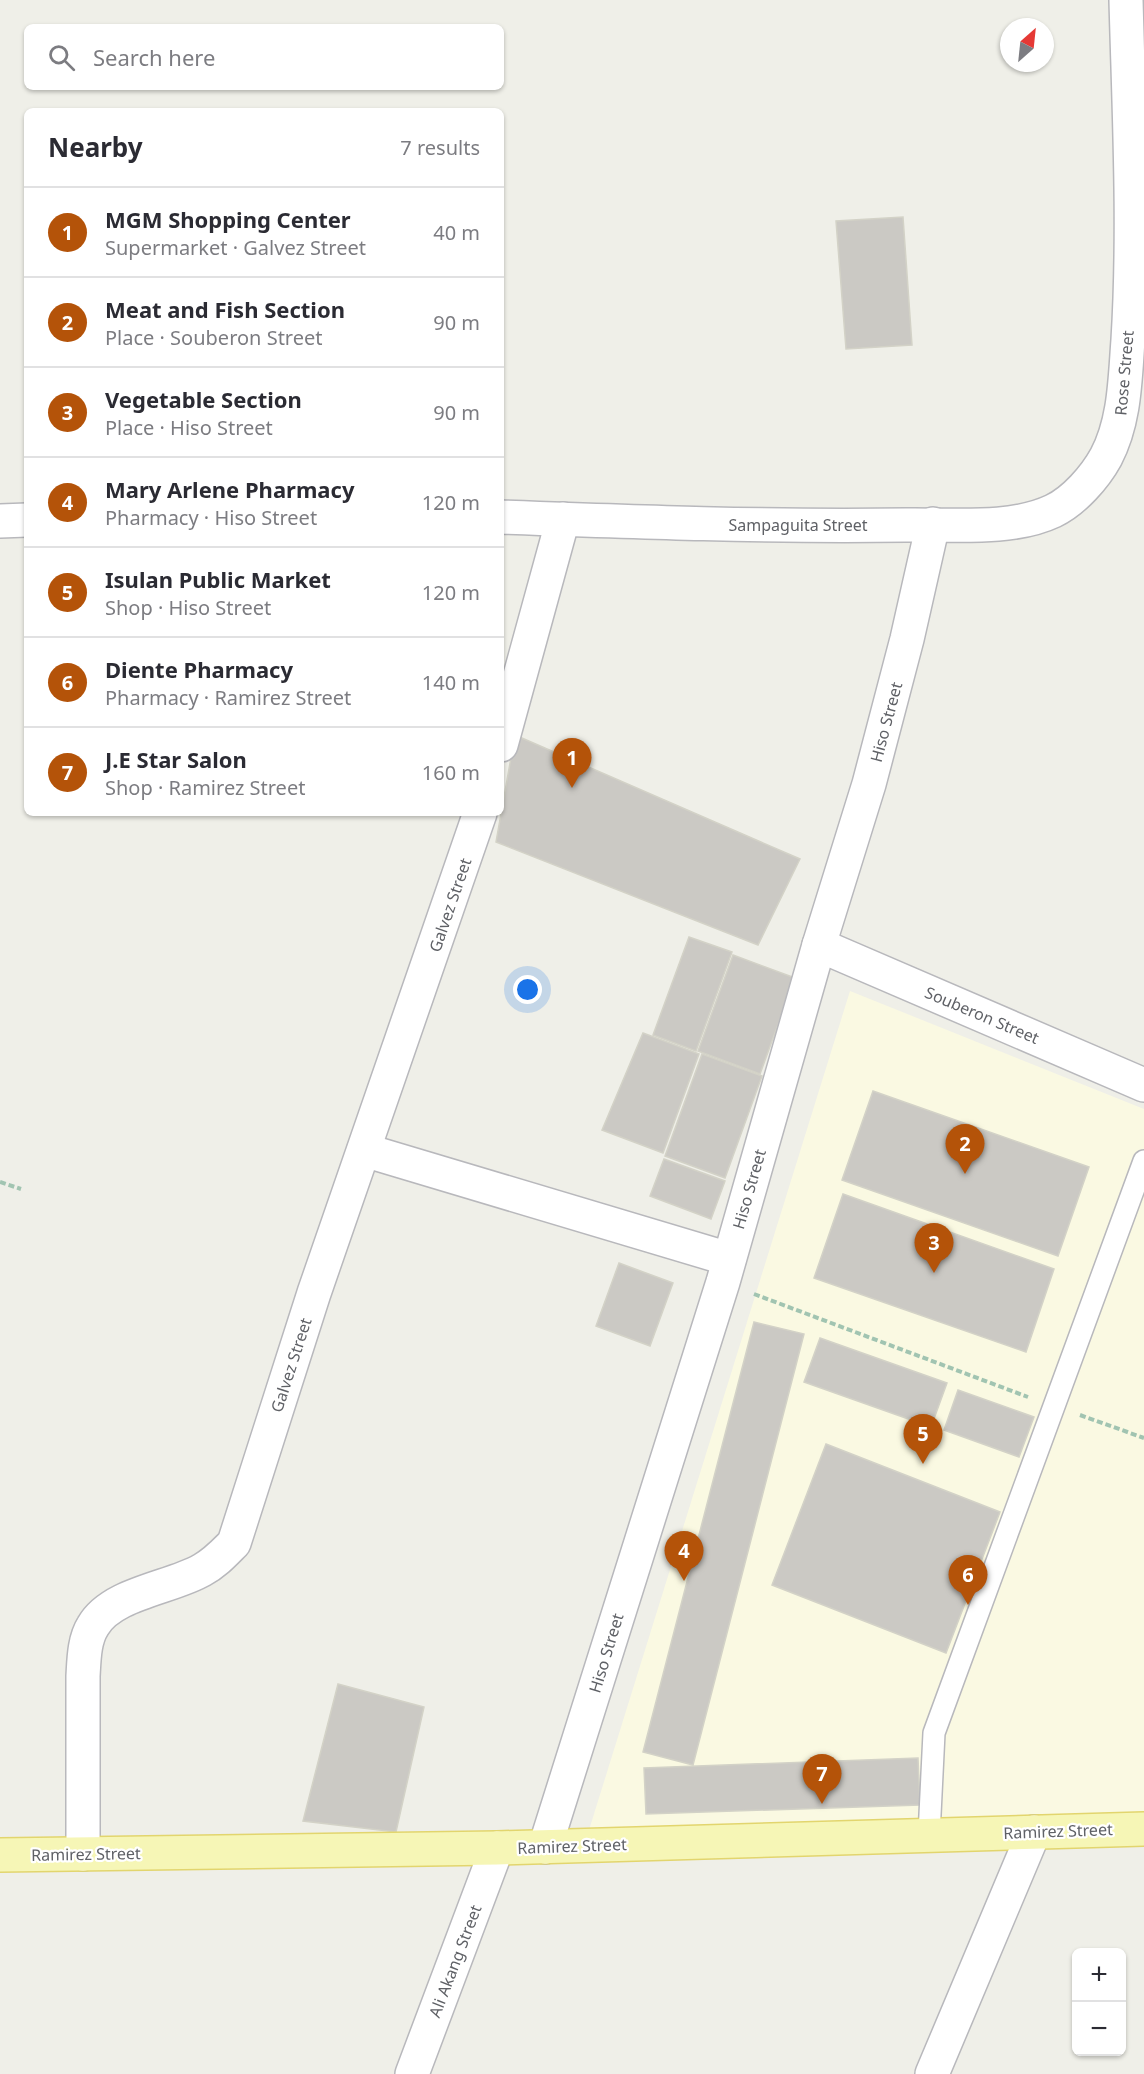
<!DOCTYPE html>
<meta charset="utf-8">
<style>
:root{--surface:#fff;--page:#f2f2f3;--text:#2b2b33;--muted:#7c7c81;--line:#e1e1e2;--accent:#b45309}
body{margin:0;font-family:"Noto Sans",sans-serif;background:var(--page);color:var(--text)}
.controls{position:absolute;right:18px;bottom:18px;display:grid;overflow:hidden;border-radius:9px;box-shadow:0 2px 4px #0004}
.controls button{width:54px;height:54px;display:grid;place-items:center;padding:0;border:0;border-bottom:2px solid var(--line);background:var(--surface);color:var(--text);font:30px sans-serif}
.compass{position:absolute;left:1000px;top:18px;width:54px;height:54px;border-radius:50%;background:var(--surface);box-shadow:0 2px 4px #0004;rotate:27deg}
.you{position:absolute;left:528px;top:990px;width:21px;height:21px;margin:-15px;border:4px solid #fff;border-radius:50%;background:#1a73e8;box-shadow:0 0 0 9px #1a73e833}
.badge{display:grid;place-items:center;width:39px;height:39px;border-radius:50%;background:var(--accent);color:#fff;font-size:20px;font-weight:700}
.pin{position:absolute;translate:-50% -50px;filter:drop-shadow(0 2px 3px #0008)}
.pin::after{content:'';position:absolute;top:32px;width:21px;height:18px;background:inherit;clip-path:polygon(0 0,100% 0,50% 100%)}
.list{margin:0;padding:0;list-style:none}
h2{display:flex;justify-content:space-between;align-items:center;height:78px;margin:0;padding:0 24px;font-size:26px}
h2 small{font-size:20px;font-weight:400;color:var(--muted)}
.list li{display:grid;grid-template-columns:39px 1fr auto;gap:18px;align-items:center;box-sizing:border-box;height:90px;padding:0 24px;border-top:2px solid var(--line)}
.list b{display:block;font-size:22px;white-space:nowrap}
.list p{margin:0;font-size:20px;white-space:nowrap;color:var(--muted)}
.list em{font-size:20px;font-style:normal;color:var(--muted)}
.icon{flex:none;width:33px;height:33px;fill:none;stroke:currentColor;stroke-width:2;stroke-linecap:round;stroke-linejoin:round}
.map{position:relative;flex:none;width:1144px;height:2074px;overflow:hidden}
.search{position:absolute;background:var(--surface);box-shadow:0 2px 4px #0004;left:24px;top:24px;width:480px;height:66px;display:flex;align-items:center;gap:15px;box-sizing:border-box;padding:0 21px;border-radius:9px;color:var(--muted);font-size:22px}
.panel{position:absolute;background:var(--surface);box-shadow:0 2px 4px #0004;left:24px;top:108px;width:480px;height:708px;border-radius:9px}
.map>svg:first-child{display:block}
.commercial{fill:#faf9e2}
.building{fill:#cbc9c4;stroke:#d3d2c7;stroke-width:1.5}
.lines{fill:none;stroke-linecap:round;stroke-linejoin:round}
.lane-casing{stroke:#b8b8bc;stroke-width:24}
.street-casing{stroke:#b8b8bc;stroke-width:36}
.primary-casing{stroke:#e2d56e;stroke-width:36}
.path{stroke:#a1c4b1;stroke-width:4;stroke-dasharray:6 3;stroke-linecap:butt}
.lane{stroke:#fff;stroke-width:21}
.street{stroke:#fff;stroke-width:33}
.primary{stroke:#f6f6b6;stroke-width:33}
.labels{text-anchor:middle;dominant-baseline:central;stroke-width:4.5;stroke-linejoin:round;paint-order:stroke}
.street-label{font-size:16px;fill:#5f6166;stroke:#fff}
</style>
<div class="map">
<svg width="1144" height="2074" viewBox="0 0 1144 2074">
<rect width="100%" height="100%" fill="#efefe8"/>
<!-- commercial -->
<polygon class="commercial" points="850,991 1144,1109 1144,1819 589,1830"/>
<!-- building -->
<g class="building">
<polygon points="903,217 912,345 846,349 836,221"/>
<polygon points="515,735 800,859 758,945 496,842"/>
<polygon points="689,937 732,952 696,1051 653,1035"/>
<polygon points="733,955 795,978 760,1074 698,1051"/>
<polygon points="643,1033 699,1054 663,1153 602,1130"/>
<polygon points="702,1054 762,1076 725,1178 665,1156"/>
<polygon points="873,1091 1089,1167 1058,1256 842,1180"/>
<polygon points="664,1159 725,1181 711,1219 650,1196"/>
<polygon points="843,1194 1054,1269 1026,1352 814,1278"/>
<polygon points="619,1263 673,1283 650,1346 596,1326"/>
<polygon points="754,1322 804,1334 693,1765 643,1752"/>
<polygon points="820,1338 947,1383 931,1427 804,1382"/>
<polygon points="958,1390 1034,1417 1019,1457 944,1430"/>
<polygon points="826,1444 1000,1512 946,1653 772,1585"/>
<polygon points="338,1684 424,1707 396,1832 303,1821"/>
<polygon points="918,1758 920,1805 646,1814 644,1768"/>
</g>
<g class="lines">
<!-- lane casing -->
<g class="lane-casing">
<polyline id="lane" points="929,1835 934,1733 1144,1161"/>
</g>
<!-- street casing -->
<g class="street-casing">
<g id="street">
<path d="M501 517C636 522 771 527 906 525 951 524 1011 531 1053 511 1074 501 1095 477 1106 457 1125 421 1125 379 1128 340 1135 227 1129 113 1126 0"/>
<polyline points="0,521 27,520"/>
<polyline points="501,745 563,519"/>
<polyline points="819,945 1144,1085"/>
<polyline points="364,1150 729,1259"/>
<polyline points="545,1847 723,1282 819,945 869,784 907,639 933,524"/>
<path d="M83 1854V1676C84 1660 84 1640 93 1626 112 1593 171 1588 202 1570 215 1563 224 1553 234 1543L314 1293 480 813"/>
<polyline points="412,2074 497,1848"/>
<polyline points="932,2074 1034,1832"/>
</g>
</g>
<!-- primary casing -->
<g class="primary-casing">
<polyline id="primary" points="0,1855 497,1848 1144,1829"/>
</g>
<!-- path -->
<g class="path">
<polyline points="0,1182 21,1189"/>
<polyline points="754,1294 1028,1397"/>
<polyline points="1080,1415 1144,1438"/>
</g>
<!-- lane -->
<use href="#lane" class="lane"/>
<!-- street -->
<use href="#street" class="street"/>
<!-- primary -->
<use href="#primary" class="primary"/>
</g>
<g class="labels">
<!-- street labels -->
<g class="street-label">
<text transform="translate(1124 373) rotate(-85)">Rose Street</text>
<text x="798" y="525">Sampaguita Street</text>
<text transform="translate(886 722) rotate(-75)">Hiso Street</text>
<text transform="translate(450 905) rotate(-71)">Galvez Street</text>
<text transform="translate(982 1015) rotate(23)">Souberon Street</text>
<text transform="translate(749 1189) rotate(-74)">Hiso Street</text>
<text transform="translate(291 1365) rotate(-72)">Galvez Street</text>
<text transform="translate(606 1653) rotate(-73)">Hiso Street</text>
<text transform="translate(1058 1831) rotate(-2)">Ramirez Street</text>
<text transform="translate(572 1846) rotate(-2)">Ramirez Street</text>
<text transform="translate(86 1854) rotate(-1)">Ramirez Street</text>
<text transform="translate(455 1961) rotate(-69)">Ali Akang Street</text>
</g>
</g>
</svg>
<div class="controls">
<button>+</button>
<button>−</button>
</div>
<svg class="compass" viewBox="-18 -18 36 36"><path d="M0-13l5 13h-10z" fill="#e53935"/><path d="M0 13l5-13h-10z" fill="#7c7c81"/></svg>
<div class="you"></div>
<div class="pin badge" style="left:572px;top:788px">1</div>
<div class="pin badge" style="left:965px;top:1174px">2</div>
<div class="pin badge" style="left:934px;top:1273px">3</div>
<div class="pin badge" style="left:684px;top:1581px">4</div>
<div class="pin badge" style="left:923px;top:1464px">5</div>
<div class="pin badge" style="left:968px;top:1605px">6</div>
<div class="pin badge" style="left:822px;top:1804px">7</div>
<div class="search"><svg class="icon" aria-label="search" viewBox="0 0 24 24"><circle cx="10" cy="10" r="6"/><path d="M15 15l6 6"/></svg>Search here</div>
<section class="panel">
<h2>Nearby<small>7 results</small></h2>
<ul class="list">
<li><span class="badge">1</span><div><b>MGM Shopping Center</b><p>Supermarket · Galvez Street</p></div><em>40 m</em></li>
<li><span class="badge">2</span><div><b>Meat and Fish Section</b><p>Place · Souberon Street</p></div><em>90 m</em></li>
<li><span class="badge">3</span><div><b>Vegetable Section</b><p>Place · Hiso Street</p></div><em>90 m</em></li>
<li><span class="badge">4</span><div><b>Mary Arlene Pharmacy</b><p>Pharmacy · Hiso Street</p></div><em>120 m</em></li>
<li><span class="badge">5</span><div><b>Isulan Public Market</b><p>Shop · Hiso Street</p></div><em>120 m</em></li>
<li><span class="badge">6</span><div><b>Diente Pharmacy</b><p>Pharmacy · Ramirez Street</p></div><em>140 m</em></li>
<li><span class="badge">7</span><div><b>J.E Star Salon</b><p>Shop · Ramirez Street</p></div><em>160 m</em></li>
</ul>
</section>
</div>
